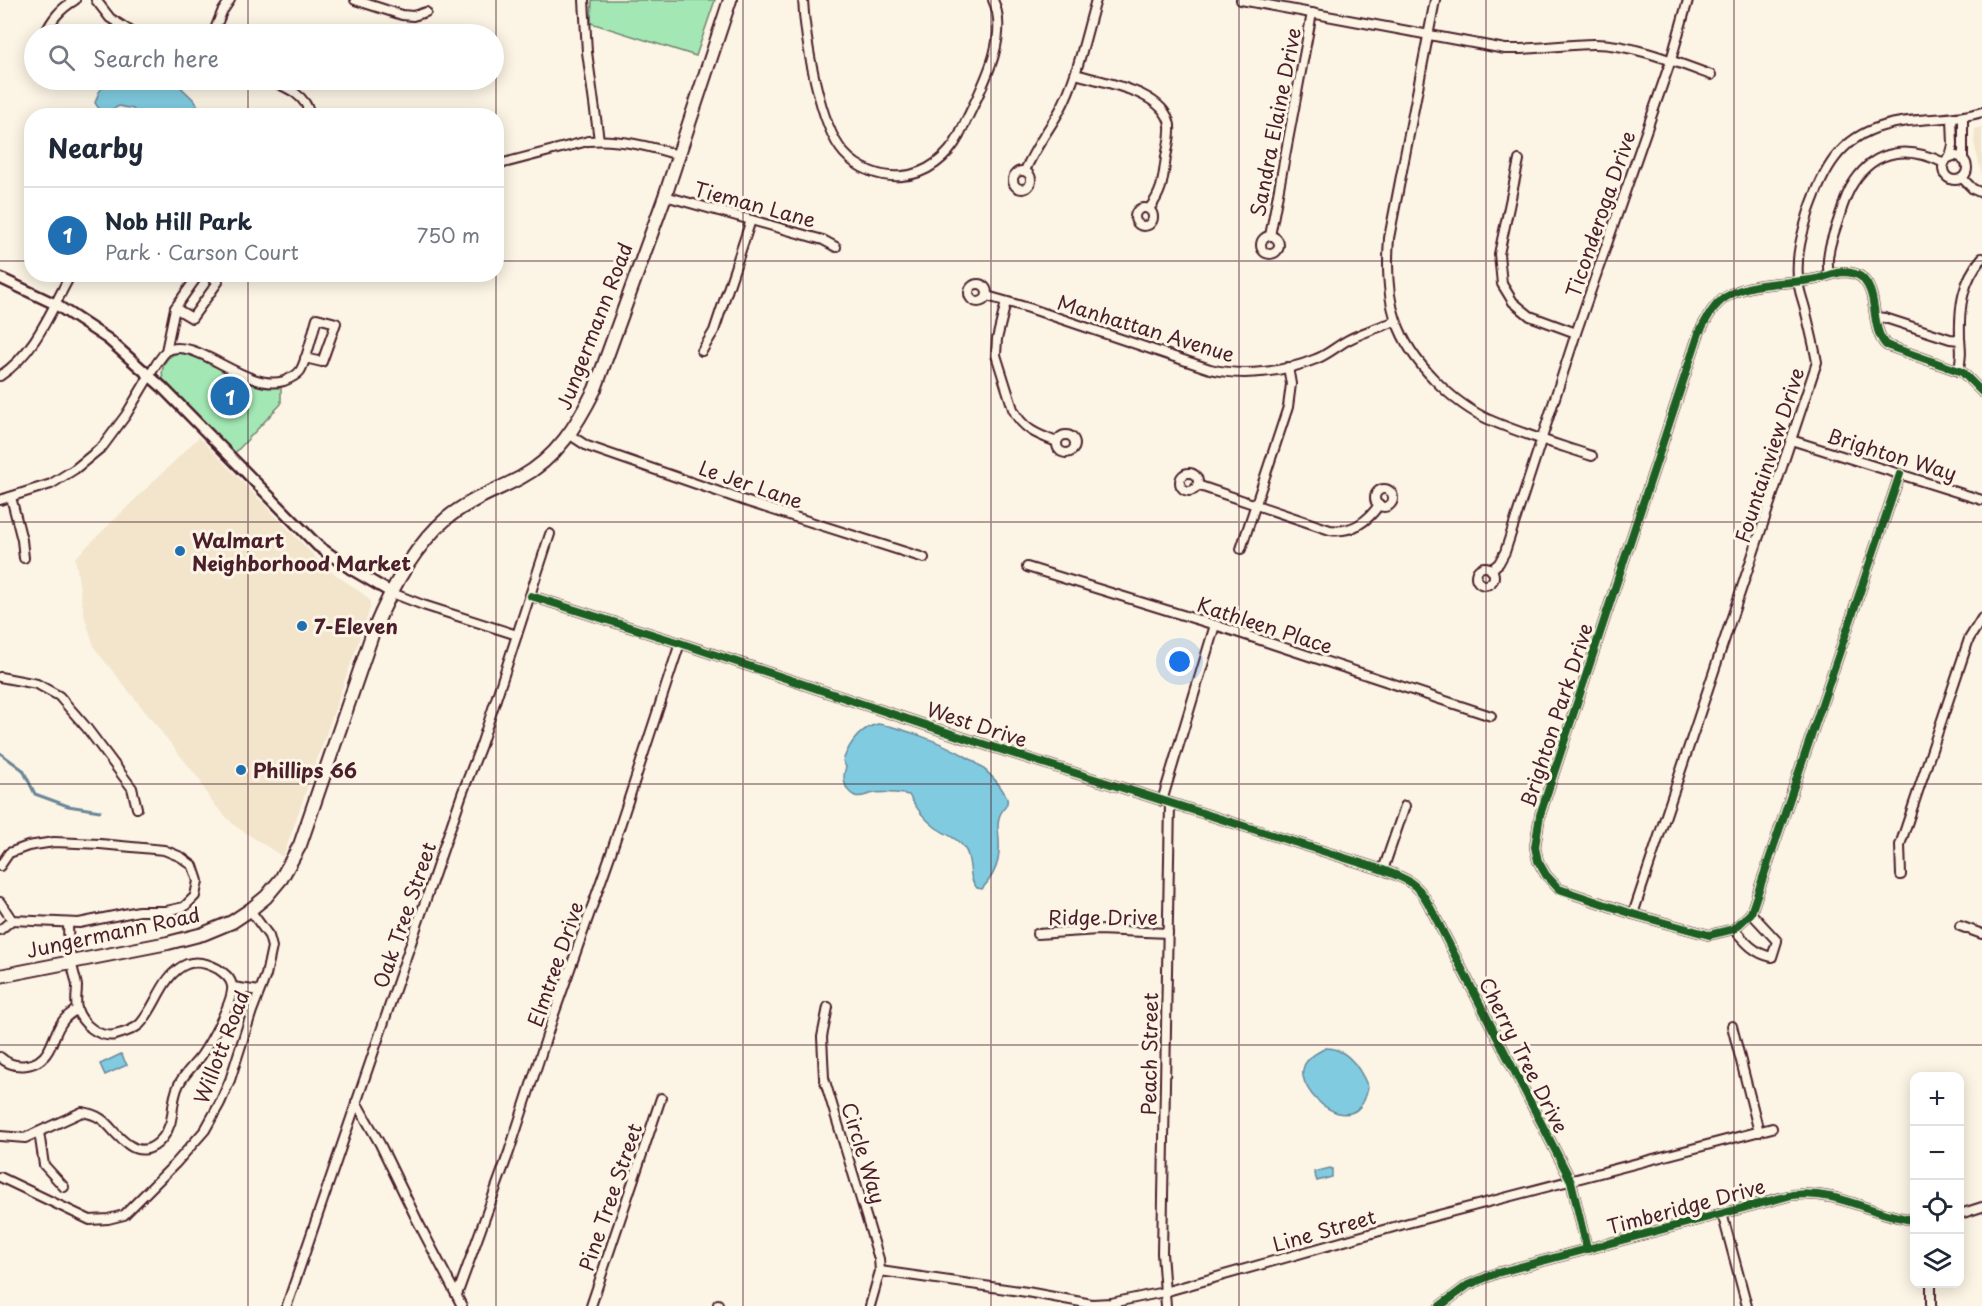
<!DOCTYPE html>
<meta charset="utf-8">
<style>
:root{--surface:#fff;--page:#f2f2f3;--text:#1f2937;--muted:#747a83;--line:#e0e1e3;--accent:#1f6fb2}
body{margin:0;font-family:"Playpen Sans",sans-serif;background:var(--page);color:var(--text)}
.controls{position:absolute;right:18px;bottom:18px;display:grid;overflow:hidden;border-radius:12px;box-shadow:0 3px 15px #0003}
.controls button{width:54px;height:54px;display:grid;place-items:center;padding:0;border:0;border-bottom:2px solid var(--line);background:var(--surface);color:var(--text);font:30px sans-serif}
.you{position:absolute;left:1180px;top:662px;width:21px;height:21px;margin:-15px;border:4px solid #fff;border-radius:50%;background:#1a73e8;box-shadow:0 0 0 9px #1a73e833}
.badge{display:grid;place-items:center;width:39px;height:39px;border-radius:50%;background:var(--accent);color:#fff;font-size:20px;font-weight:700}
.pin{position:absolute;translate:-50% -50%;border:3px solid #fff;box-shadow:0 2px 6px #0006}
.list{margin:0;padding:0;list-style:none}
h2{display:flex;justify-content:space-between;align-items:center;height:78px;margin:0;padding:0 24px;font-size:26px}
h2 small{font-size:20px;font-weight:400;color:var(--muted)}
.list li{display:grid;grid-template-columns:39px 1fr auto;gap:18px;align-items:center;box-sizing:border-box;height:96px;padding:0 24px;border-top:2px solid var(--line)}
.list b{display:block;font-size:22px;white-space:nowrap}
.list p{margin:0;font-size:20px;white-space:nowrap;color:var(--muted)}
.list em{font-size:20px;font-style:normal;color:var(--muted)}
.icon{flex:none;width:33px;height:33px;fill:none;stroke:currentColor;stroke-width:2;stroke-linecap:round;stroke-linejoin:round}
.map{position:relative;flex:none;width:1982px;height:1306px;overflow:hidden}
.search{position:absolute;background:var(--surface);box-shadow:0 3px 15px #0003;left:24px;top:24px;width:480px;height:66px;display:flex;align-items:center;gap:15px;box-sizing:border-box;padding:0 21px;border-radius:33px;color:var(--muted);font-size:22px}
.panel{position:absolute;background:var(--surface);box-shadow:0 3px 15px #0003;left:24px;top:108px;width:480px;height:174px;border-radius:24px}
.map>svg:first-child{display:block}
.built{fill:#f2e5cc}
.green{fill:#a3e8b4;stroke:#768470;stroke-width:1.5}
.water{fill:#80cbe0;stroke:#6a8698;stroke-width:1.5}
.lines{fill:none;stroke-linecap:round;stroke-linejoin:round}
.stream{stroke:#6a8698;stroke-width:3}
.minor-casing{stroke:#4a1f2b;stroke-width:12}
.tertiary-casing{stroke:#4a1f2b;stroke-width:14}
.primary-casing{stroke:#4a1f2b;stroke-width:16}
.minor{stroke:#fcf5e5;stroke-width:8}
.tertiary{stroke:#fcf5e5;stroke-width:9}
.primary{stroke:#fcf5e5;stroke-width:12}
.cycleway-casing{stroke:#fcf5e5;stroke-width:11}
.cycleway{stroke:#1b5e20;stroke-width:8}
.grid{fill:none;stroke:#4a1f2b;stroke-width:1.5;stroke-opacity:0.55}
.poi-dot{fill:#1f6fb2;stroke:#fcf5e5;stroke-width:2}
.labels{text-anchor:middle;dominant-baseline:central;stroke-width:6;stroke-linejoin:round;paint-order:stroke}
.street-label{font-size:20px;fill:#4a1f2b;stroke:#fcf5e5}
.poi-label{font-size:20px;font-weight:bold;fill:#4a1f2b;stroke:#fcf5e5;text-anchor:start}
</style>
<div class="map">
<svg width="1982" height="1306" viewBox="0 0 1982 1306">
<rect width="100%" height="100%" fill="#fcf5e5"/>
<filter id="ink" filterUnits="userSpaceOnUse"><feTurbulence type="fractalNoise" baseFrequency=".0167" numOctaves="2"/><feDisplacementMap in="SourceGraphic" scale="12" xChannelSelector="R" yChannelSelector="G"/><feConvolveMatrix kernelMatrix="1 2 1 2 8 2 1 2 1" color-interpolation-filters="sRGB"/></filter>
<g filter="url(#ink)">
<!-- built -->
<g class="built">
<polygon points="1982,127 1982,175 1974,143 1975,129"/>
<polygon points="199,437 324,566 366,596 370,601 370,609 283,857 235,826 210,800 199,779 95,649 84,615 75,558"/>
</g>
<!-- green -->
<g class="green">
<polygon points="592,0 715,0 696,56 591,23"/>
<path d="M180 353C209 355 233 380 261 386 268 387 274 386 281 386V404L235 453 163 379C160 366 167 354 180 353Z"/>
</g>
<!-- water -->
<g class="water">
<path d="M108 80H175C185 95 196 96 202 115H138L133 109 119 106 108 112 102 113 95 103 99 92Z"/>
<path d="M878 724C900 727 946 744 965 756 980 764 1001 782 1007 799 1009 806 1002 809 1000 815 998 819 998 824 998 828 1001 854 1000 869 982 889L977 888C967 878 973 861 965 849 958 838 946 835 935 827 923 818 916 808 909 795 897 793 882 791 870 794 865 795 861 798 855 796 844 791 842 777 846 767L843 761C849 744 860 728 878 724Z"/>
<path d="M1326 1048C1347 1048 1360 1068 1368 1087 1357 1147 1293 1091 1304 1066 1308 1057 1318 1052 1326 1048Z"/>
<polygon points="121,1054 127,1065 105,1075 100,1064"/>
<polygon points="1330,1168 1332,1169 1332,1177 1317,1181 1314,1172"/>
</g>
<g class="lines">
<!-- stream -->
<polyline class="stream" points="0,753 23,770 35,794 68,806 100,811"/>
<!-- minor casing -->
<g class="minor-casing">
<g id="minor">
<polyline points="96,0 110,18 135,34"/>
<polyline points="355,0 402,15 413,16 426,12"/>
<polyline points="584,0 587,52 599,140"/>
<path d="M803 0C805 38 819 125 844 153 858 169 881 178 902 176 927 174 948 157 959 136 976 97 1012 41 993 0"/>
<path d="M1241 0 1505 49C1535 50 1564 44 1594 44 1631 44 1676 62 1711 75"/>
<path d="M1435 0 1389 238C1387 265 1387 295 1396 320 1410 362 1453 404 1492 421 1525 435 1559 445 1592 456"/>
<path d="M45 34C52 19 60 9 75 0"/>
<polyline points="213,34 222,12 230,0"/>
<path d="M1076 74C1104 83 1164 91 1170 125 1171 135 1168 147 1166 157 1163 179 1163 191 1149 209"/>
<path d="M269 80C286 87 307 95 310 116"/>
<polyline points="1963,117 1963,160"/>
<circle cx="1955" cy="168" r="12"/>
<polyline points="1950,157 1953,145 1952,118"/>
<polyline points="1519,160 1499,254 1502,284 1513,302 1530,316 1576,333"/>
<path d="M496 165 588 141C618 138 650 146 678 155"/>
<circle cx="1022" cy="180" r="9"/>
<path d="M1025 171C1034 149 1048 131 1060 110 1078 76 1085 37 1096 0"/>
<polyline points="1962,178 1973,189 1982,193"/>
<polyline points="665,196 823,240 836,247"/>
<circle cx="1144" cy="217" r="9"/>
<circle cx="1270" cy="245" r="9"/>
<polyline points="1270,236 1312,13"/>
<path d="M1829 275C1825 256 1832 239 1838 221 1842 208 1846 193 1854 182 1876 148 1910 146 1944 163"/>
<circle cx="978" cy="293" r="9"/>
<path d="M987 296 1029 308 1210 369C1243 377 1285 372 1316 359 1327 355 1337 346 1348 340 1363 332 1380 327 1396 321"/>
<path d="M1006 302 997 339 996 355 1013 409C1022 429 1038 435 1057 442"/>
<polyline points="175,308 192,318 218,282 208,274"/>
<polyline points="1876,317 1885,318 1950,339 1960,340"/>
<path d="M166 351C195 334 246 393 284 381 289 379 297 375 300 371 307 360 313 331 317 318L336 323 322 362 305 358"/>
<polyline points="702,351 714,331 751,220"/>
<path d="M1958 371C1962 360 1961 349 1960 338 1959 308 1962 281 1982 258"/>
<path d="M0 376C36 352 51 310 71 274"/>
<circle cx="1066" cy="444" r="9"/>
<polyline points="570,435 587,446 751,503 924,558"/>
<polyline points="1791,440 1982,500"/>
<circle cx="1189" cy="482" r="9"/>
<path d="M1900 474 1751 913 1734 929 1709 935 1633 914 1559 889 1546 875 1538 861 1535 847 1540 815 1699 333C1706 320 1713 305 1726 297 1753 280 1787 285 1816 279 1825 277 1834 273 1843 272 1850 272 1860 274 1864 280 1879 297 1870 328 1886 345L1962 372 1982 392"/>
<path d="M1197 485 1330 530C1352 533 1367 522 1379 505"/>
<circle cx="1384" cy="498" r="9"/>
<polyline points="11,497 22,540 24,558"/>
<polyline points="0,500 51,484 75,469 103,446 126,415 157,363 166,351 175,308 199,274"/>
<polyline points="1241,549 1288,407 1291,384 1288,367"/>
<circle cx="1485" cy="576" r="9"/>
<polyline points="1027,567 1215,625 1491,716"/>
<polyline points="1491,570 1499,563 1505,552 1576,333 1671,60 1688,0"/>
<polyline points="392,593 423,605 517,635"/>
<path d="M531 596 680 643 964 738 1383 870C1404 878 1417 882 1428 903L1571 1181 1587 1249"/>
<polyline points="0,677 37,684 59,696 86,727 132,788 137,808"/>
<polyline points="1162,801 1215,625"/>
<polyline points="0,866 9,853 28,846 54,842 100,844 164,850 181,857 193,866 198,881 195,896 184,907 166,911 139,911 79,923 12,920 0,902"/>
<polyline points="1383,870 1405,806"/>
<polyline points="1901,875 1900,845 1969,639 1982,618"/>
<path d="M1633 914 1817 362C1814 346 1810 329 1806 313 1804 302 1798 290 1798 278 1796 254 1802 234 1809 211 1823 171 1839 138 1883 126 1915 116 1950 122 1982 112"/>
<polyline points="1960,926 1982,934"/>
<path d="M1734 929C1745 942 1755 954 1772 957L1777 941 1751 913"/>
<polyline points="0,930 12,920"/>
<polyline points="1037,934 1098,930 1168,933"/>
<polyline points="233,987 259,991"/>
<polyline points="828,1007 822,1037 824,1078 879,1259 880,1271 870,1306"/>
<polyline points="1732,1026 1759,1132"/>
<path d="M0 1057C14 1070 38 1068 48 1051 54 1041 56 1029 63 1021 66 1016 72 1013 77 1009"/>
<polyline points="356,1102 380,1144 417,1220 462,1306"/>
<polyline points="39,1132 44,1165 64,1187"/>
<path d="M0 1136 25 1138 82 1112C109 1116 109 1132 129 1145 150 1160 170 1135 172 1115 173 1105 174 1094 179 1084 184 1074 194 1065 201 1056 210 1043 234 1000 232 986 231 978 224 973 218 969 209 964 198 960 187 964 162 974 157 1006 140 1024 134 1030 123 1033 115 1035 99 1038 82 1024 77 1009 75 1001 77 994 77 986 76 979 73 971 72 964 69 950 68 937 68 923"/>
<polyline points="0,1177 90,1220 108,1219 124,1215 175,1164 205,1130 220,1103 230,1080 252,1011 266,975 272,947 269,936 250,910"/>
<polyline points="1722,1213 1747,1306"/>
<polyline points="1960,1214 1982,1207"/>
<polyline points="880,1271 1027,1292 1092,1304 1111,1303 1164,1292 1408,1223 1772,1128"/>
<polyline points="1931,1284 1931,1306"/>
<polyline points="457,1295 509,1152 553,1017 611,853 680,643"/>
<polyline points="718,1304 718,1306"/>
<polyline points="287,1305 462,794 481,745 550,534"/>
<polyline points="591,1306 661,1098"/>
<polyline points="1166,1306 1162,1253 1170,803"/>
<path d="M1440 1306 1468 1285 1497 1273 1792 1195C1841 1190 1870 1215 1914 1220"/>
</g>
</g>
<!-- tertiary casing -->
<g class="tertiary-casing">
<polyline id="tertiary" points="0,278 55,304 108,339 162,387 318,546 351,569 392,593"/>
</g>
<!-- primary casing -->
<g class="primary-casing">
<path id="primary" d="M0 976 168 943 203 934 232 922 250 910 266 897 281 879 300 845 373 632C390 591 413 547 447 518 469 500 495 491 520 478 557 458 577 425 595 389L665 196 730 0"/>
</g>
<!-- minor -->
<use href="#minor" class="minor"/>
<!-- tertiary -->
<use href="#tertiary" class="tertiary"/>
<!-- primary -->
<use href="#primary" class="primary"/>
<!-- cycleway casing -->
<g class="cycleway-casing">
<g id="cycleway">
<path d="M1900 474 1751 913 1734 929 1709 935 1633 914 1559 889 1546 875 1538 861 1535 847 1540 815 1699 333C1706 320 1713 305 1726 297 1753 280 1787 285 1816 279 1825 277 1834 273 1843 272 1850 272 1860 274 1864 280 1879 297 1870 328 1886 345L1962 372 1982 392"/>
<path d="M531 596 680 643 964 738 1383 870C1404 878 1417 882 1428 903L1571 1181 1587 1249"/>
<path d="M1440 1306 1468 1285 1497 1273 1792 1195C1841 1190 1870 1215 1914 1220"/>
</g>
</g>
<!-- cycleway -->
<use href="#cycleway" class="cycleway"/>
</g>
</g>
<!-- grid -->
<path class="grid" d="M248 0V34M496 0V116M743 0V1306M991 0V1306M1239 0V1306M1486 0V1306M1734 0V1306M248 80V116M0 261H32M496 261H1982M248 274V1306M496 274V1306M0 522H1982M0 784H1982M0 1045H1982"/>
<!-- markers -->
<g class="poi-dot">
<circle cx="180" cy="551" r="6"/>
<circle cx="302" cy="626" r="6"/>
<circle cx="241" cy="770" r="6"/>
</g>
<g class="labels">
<!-- street labels -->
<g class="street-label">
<text transform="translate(1275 122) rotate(-79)">Sandra Elaine Drive</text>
<text transform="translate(755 204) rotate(15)">Tieman Lane</text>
<text transform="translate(1600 214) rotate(-71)">Ticonderoga Drive</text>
<text transform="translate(594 326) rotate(-69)">Jungermann Road</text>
<text transform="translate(1146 328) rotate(17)">Manhattan Avenue</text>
<text transform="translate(1892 454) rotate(17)">Brighton Way</text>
<text transform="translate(1769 455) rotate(-72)">Fountainview Drive</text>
<text transform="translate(751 484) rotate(19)">Le Jer Lane</text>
<text transform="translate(1265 625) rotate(18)">Kathleen Place</text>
<text transform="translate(1556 715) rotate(-72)">Brighton Park Drive</text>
<text transform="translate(977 724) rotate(18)">West Drive</text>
<text transform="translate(404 915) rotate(-71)">Oak Tree Street</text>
<text x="1103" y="917">Ridge Drive</text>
<text transform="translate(113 932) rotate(-12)">Jungermann Road</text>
<text transform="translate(555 964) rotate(-71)">Elmtree Drive</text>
<text transform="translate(221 1047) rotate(-69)">Willott Road</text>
<text transform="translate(1149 1054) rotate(-89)">Peach Street</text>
<text transform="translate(1524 1055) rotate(63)">Cherry Tree Drive</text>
<text transform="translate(864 1153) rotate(73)">Circle Way</text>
<text transform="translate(610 1197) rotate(-71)">Pine Tree Street</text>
<text transform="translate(1686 1206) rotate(-15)">Timberidge Drive</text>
<text transform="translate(1324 1230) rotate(-16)">Line Street</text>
</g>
<!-- poi labels -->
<g class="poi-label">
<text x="192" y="540">Walmart<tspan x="192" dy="23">Neighborhood Market</tspan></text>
<text x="314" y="626">7-Eleven</text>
<text x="253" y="770">Phillips 66</text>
</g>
</g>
</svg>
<div class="controls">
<button>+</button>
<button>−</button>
<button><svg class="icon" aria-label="locate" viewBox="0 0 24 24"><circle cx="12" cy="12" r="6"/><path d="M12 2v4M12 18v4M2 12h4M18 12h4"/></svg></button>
<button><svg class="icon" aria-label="layers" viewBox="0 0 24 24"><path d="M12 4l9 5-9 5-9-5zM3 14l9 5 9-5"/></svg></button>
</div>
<div class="you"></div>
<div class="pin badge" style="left:230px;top:396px">1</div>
<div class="search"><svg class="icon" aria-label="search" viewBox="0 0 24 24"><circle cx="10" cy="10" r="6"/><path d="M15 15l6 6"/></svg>Search here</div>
<section class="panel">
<h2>Nearby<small></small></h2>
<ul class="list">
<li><span class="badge">1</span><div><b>Nob Hill Park</b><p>Park · Carson Court</p></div><em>750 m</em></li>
</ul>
</section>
</div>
